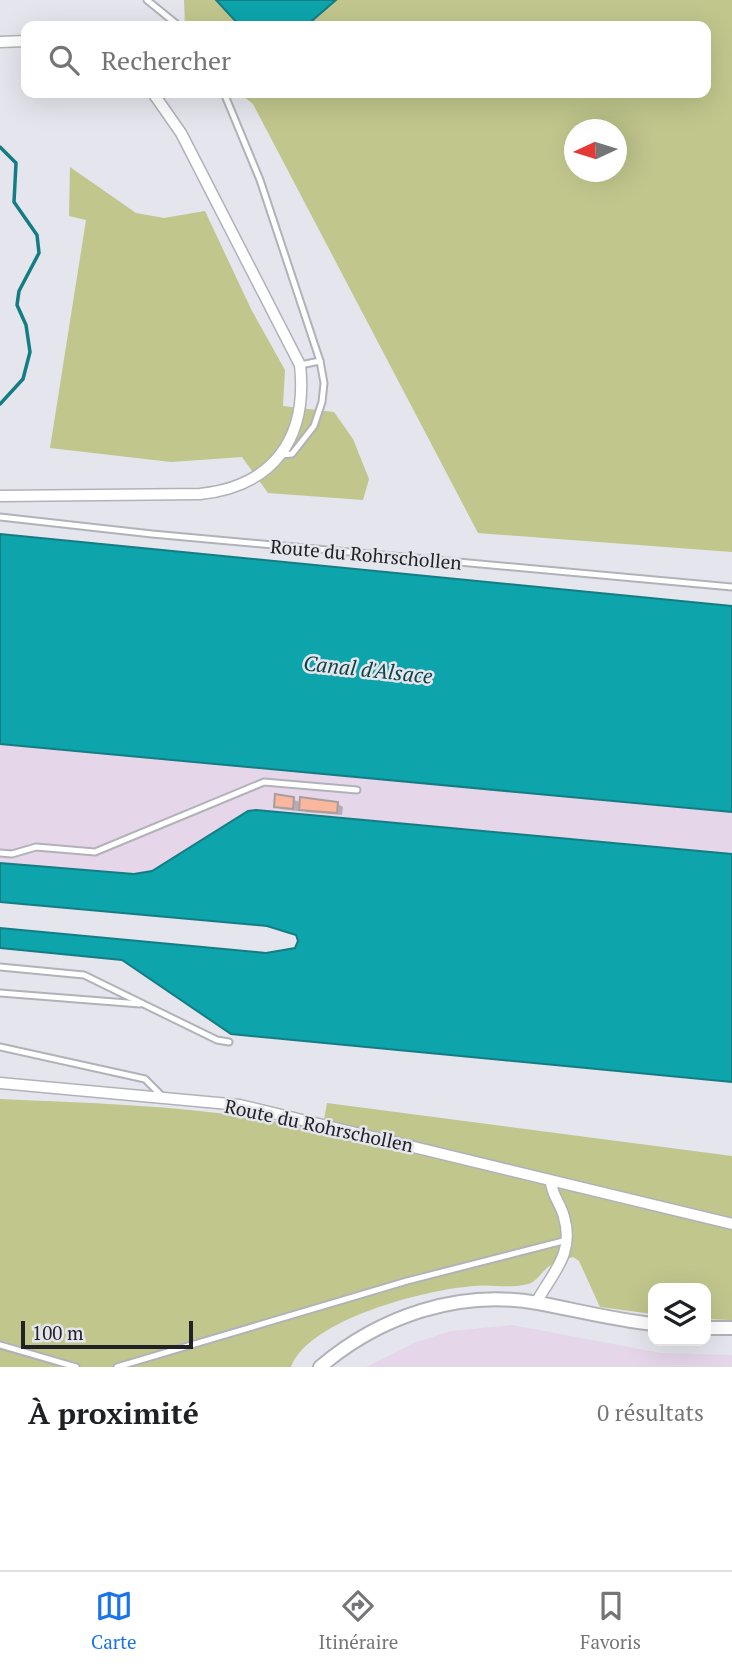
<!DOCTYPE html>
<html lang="fr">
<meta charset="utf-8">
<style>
:root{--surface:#fff;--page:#f2f2f2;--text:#202124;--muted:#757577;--line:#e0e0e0;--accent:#1a73e8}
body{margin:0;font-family:"PT Serif",serif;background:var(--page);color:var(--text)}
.controls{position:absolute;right:21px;bottom:21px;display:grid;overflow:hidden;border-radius:14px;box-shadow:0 7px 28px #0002}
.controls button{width:63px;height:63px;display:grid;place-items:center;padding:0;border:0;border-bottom:2px solid var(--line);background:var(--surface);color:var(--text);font:35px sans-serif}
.compass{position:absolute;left:564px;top:119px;width:63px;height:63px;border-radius:50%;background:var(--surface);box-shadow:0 7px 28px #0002;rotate:266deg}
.scale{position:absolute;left:21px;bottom:18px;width:172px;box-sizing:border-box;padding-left:7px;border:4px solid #222225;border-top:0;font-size:19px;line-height:24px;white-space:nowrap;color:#222225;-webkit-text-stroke:5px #e5e5ed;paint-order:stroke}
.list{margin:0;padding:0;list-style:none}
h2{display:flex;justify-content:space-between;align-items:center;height:91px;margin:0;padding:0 28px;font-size:30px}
h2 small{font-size:23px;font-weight:400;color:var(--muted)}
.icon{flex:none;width:38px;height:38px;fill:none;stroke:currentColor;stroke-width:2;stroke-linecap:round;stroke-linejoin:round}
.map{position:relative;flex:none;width:732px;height:1367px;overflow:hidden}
.search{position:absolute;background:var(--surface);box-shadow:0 7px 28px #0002;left:21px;right:21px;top:21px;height:77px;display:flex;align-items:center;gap:18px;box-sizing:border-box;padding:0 24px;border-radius:14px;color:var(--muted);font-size:26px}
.sheet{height:203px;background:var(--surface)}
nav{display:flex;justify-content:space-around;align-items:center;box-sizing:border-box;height:98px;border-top:2px solid var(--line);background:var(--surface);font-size:19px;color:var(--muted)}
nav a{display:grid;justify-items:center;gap:4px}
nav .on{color:var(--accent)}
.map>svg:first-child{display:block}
.industrial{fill:#e5d6e9}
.green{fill:#c0c68c;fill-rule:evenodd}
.water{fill:#0da4ac;stroke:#137d84;stroke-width:2}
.shadow{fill:#0003}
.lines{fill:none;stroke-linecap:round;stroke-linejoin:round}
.stream{stroke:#137d84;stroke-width:3.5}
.building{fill:#fbb79d;stroke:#a69e9b;stroke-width:2}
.service-casing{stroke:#b1b2b9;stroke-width:9}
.minor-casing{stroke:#b1b2b9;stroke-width:13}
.tertiary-casing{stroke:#b1b2b9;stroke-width:16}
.service{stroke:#fff;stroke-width:5}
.minor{stroke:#fff;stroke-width:10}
.tertiary{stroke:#fff;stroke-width:12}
.labels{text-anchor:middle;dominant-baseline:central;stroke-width:5;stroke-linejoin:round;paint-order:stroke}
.street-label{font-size:19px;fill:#222225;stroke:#e5e5ed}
.water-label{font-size:21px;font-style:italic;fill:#0b4548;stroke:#e5e5ed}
</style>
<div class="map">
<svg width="732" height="1367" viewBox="0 0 732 1367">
<rect width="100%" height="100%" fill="#e5e5ed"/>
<!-- industrial -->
<g class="industrial">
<polygon points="0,744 732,812 732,854 256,810 248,811 152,871 134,874 0,863"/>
<polygon points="512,1325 661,1353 732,1355 732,1367 366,1367 414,1343 451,1331"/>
</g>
<!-- green -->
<g class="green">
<path d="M184 0H732V552L478 533 253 104 239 93H706V26H185ZM574 130H616V172H574Z"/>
<polygon points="70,167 136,213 164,218 205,211 251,309 285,370 283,406 334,412 353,439 369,479 363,500 268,493 242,457 171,462 50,448 86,220 69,216"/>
<path d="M0 1099C107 1104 218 1106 322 1131L327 1103 732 1156V1320L706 1319V1288H653V1314L600 1307 579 1261 573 1257C565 1260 555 1262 548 1267 541 1273 536 1282 528 1284 510 1289 493 1284 475 1286 427 1289 309 1319 291 1367H0Z"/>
</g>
<!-- water -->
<g class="water">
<polygon points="216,0 336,0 306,26 240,26"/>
<polygon points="0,534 732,606 732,812 0,744"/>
<polygon points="256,810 732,854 732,1082 231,1034 122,960 0,948 0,928 266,953 295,948 298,941 296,935 267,926 0,902 0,863 134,874 152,871 248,811"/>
</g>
<!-- shadow -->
<polygon class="shadow" points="277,796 301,802 338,804 343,807 342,815 306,812 298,808 298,811 281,809 275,806"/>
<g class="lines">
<!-- stream -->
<polyline class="stream" points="0,147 16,163 14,202 37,235 39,253 19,291 17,305 26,325 30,352 23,379 0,404"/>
</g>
<!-- building -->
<g class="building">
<polygon points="275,794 294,797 293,809 274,807"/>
<polygon points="300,797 338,802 337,813 299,810"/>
</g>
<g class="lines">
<!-- service casing -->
<g class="service-casing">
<g id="service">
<polyline points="147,0 179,26"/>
<polyline points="224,93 260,180 320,361 324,383 322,402 314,426 292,454 281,455"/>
<polyline points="300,365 320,361"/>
<polyline points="0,517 152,534 732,587"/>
<polyline points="0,853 12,854 36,847 95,852 264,782 357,790"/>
<polyline points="0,967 84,975 217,1040 229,1042"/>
<polyline points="0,993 140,1004"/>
<polyline points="0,1047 145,1079 163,1097"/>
<polyline points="0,1345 76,1367"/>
<polyline points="117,1367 407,1281 567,1240"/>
</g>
</g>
<!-- minor casing -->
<g class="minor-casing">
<g id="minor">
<polyline points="0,42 26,41"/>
<path d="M0 496 200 494C274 486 308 438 300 365L181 133 153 93"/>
<polyline points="0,1083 240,1105 732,1224"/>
<path d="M536 1303C552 1273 575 1254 564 1217 561 1204 551 1194 551 1181"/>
</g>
</g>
<!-- tertiary casing -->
<g class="tertiary-casing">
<g id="tertiary">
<polyline points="706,1328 732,1328"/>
<path d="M320 1367C380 1316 459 1289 538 1303 576 1310 614 1320 653 1324"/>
</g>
</g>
<!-- service -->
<use href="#service" class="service"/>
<!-- minor -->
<use href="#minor" class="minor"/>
<!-- tertiary -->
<use href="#tertiary" class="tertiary"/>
</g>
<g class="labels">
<!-- street labels -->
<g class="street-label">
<text transform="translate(366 554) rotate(5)">Route du Rohrschollen</text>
<text transform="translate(319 1125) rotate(12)">Route du Rohrschollen</text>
</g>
<!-- water labels -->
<g class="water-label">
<text transform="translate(368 669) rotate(6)">Canal d'Alsace</text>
</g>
</g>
</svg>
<div class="controls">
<button><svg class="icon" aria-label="layers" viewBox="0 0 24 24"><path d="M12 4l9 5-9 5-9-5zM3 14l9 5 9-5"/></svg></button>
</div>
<svg class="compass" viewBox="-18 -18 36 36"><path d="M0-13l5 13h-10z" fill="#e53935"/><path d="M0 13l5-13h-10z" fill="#757577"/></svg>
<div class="scale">100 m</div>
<div class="search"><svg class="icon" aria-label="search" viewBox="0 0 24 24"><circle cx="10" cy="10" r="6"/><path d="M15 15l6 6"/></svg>Rechercher</div>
</div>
<section class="sheet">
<h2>À proximité<small>0 résultats</small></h2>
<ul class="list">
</ul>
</section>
<nav>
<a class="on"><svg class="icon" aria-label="map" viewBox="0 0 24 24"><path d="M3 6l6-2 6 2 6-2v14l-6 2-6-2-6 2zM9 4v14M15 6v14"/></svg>Carte</a>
<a><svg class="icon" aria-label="directions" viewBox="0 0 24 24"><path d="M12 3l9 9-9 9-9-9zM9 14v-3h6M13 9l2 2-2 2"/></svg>Itinéraire</a>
<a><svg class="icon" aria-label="saved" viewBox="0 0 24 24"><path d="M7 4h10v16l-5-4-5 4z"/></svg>Favoris</a>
</nav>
